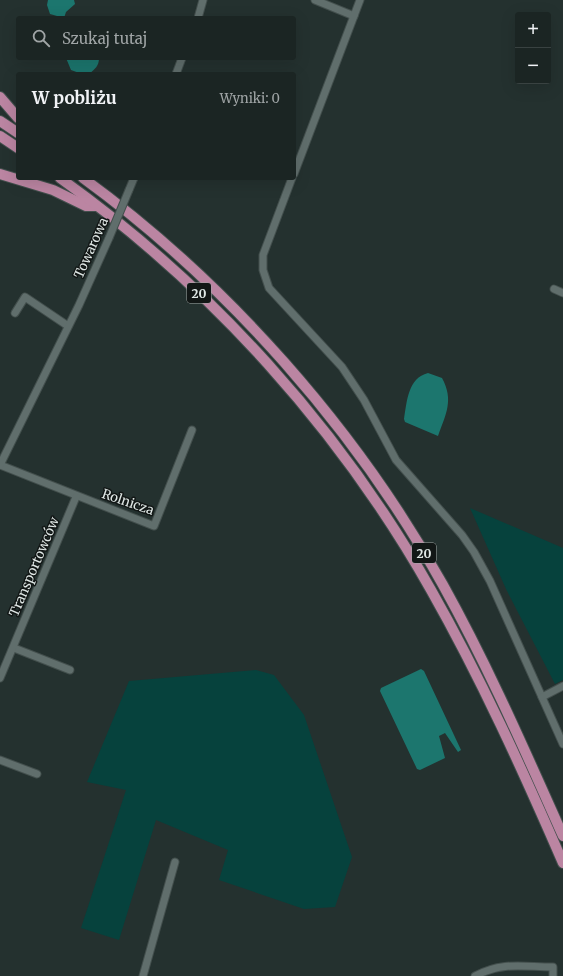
<!DOCTYPE html>
<html lang="pl">
<meta charset="utf-8">
<style>
:root{--surface:#1b2523;--page:#283130;--text:#f1f3f6;--muted:#a0a5a6;--line:#394241}
body{margin:0;font-family:Merriweather,serif;background:var(--page);color:var(--text)}
.controls{position:absolute;right:12px;top:12px;display:grid;overflow:hidden;border-radius:4px;box-shadow:0 4px 16px #0002}
.controls button{width:36px;height:36px;display:grid;place-items:center;padding:0;border:0;border-bottom:1px solid var(--line);background:var(--surface);color:var(--text);font:20px sans-serif}
.list{margin:0;padding:0;list-style:none}
h2{display:flex;justify-content:space-between;align-items:center;height:52px;margin:0;padding:0 16px;font-size:17px}
h2 small{font-size:13px;font-weight:400;color:var(--muted)}
.icon{flex:none;width:22px;height:22px;fill:none;stroke:currentColor;stroke-width:2;stroke-linecap:round;stroke-linejoin:round}
.map{position:relative;flex:none;width:563px;height:976px;overflow:hidden}
.search{position:absolute;background:var(--surface);box-shadow:0 4px 16px #0002;left:16px;top:16px;width:280px;height:44px;display:flex;align-items:center;gap:10px;box-sizing:border-box;padding:0 14px;border-radius:4px;color:var(--muted);font-size:15px}
.panel{position:absolute;background:var(--surface);box-shadow:0 4px 16px #0002;left:16px;top:72px;width:280px;height:108px;border-radius:4px}
.map>svg:first-child{display:block}
.green{fill:#06423d}
.water{fill:#1c766e}
.lines{fill:none;stroke-linecap:round;stroke-linejoin:round}
.street-casing{stroke:#434f4d;stroke-width:9}
.primary-casing{stroke:#434f4d;stroke-width:12}
.street{stroke:#606e6c;stroke-width:7}
.primary{stroke:#bb85a2;stroke-width:10}
.street-bridge-casing{stroke:#434f4d;stroke-width:9;stroke-linecap:butt}
.street-bridge{stroke:#606e6c;stroke-width:7}
.labels{text-anchor:middle;dominant-baseline:central;stroke-width:3;stroke-linejoin:round;paint-order:stroke}
.shield{fill:#121716;stroke:#a2a9a7;stroke-width:1}
.shield-label{font-size:12px;font-weight:bold;fill:#dfe7e5}
.street-label{font-size:13px;fill:#dfe7e5;stroke:#121716}
</style>
<div class="map">
<svg width="563" height="976" viewBox="0 0 563 976">
<rect width="100%" height="100%" fill="#24312f"/>
<!-- green -->
<g class="green">
<polygon points="470,508 563,548 563,680 555,684 506,589"/>
<polygon points="256,670 274,675 304,715 352,857 335,907 304,909 219,880 228,850 156,820 119,940 81,928 126,790 87,782 129,681"/>
</g>
<!-- water -->
<g class="water">
<polygon points="48,0 74,0 75,4 66,12 64,18 50,14 47,5"/>
<path d="M66 58H99C99 66 95 69 89 74H82L71 70Z"/>
<path d="M428 373 442 378C454 400 446 414 438 436L405 422 404 419C407 401 408 378 428 373Z"/>
<polygon points="421,669 424,671 461,750 458,752 445,733 439,736 445,758 420,770 417,769 380,691 381,688"/>
</g>
<g class="lines">
<!-- street casing -->
<g class="street-casing">
<g id="street">
<polyline points="315,0 354,16"/>
<polyline points="198,18 203,0"/>
<polyline points="176,74 182,58"/>
<polyline points="294,174 360,0"/>
<polyline points="292,178 263,255 263,270 269,288 342,367 364,400 396,460 462,535 474,552 490,581 563,744"/>
<polyline points="129,190 134,178"/>
<polyline points="554,289 563,293"/>
<polyline points="15,313 25,297 68,326"/>
<polyline points="0,465 154,526 192,430"/>
<polyline points="0,465 79,305 109,238"/>
<polyline points="14,648 70,670"/>
<polyline points="0,678 76,497"/>
<polyline points="542,697 563,686"/>
<polyline points="0,760 37,774"/>
<polyline points="143,976 175,862"/>
<path d="M475 976C503 961 524 967 553 967V976"/>
</g>
</g>
<!-- primary casing -->
<g class="primary-casing">
<g id="primary">
<polyline points="0,97 18,118"/>
<polyline points="0,121 18,133"/>
<polyline points="0,136 18,148"/>
<polyline points="0,174 53,190 86,206 96,206"/>
<path d="M60 178C211 286 340 429 431 590 481 678 523 771 563 863"/>
<path d="M83 178C227 283 356 429 443 585 488 666 525 751 563 836"/>
</g>
</g>
<!-- street -->
<use href="#street" class="street"/>
<!-- primary -->
<use href="#primary" class="primary"/>
<!-- street-bridge casing -->
<g class="street-bridge-casing">
<polyline id="street-bridge" points="109,238 129,190"/>
</g>
<!-- street-bridge -->
<use href="#street-bridge" class="street-bridge"/>
</g>
<g class="labels">
<!-- shield labels -->
<g class="shield">
<rect x="187" y="283" width="24" height="20" rx="3"/>
<rect x="412" y="543" width="24" height="20" rx="3"/>
</g>
<g class="shield-label">
<text x="199" y="293">20</text>
<text x="424" y="553">20</text>
</g>
<!-- street labels -->
<g class="street-label">
<text transform="translate(91 248) rotate(-66)">Towarowa</text>
<text transform="translate(128 502) rotate(19)">Rolnicza</text>
<text transform="translate(34 567) rotate(-67)">Transportowców</text>
</g>
</g>
</svg>
<div class="controls">
<button>+</button>
<button>−</button>
</div>
<div class="search"><svg class="icon" aria-label="search" viewBox="0 0 24 24"><circle cx="10" cy="10" r="6"/><path d="M15 15l6 6"/></svg>Szukaj tutaj</div>
<section class="panel">
<h2>W pobliżu<small>Wyniki: 0</small></h2>
<ul class="list">
</ul>
</section>
</div>
